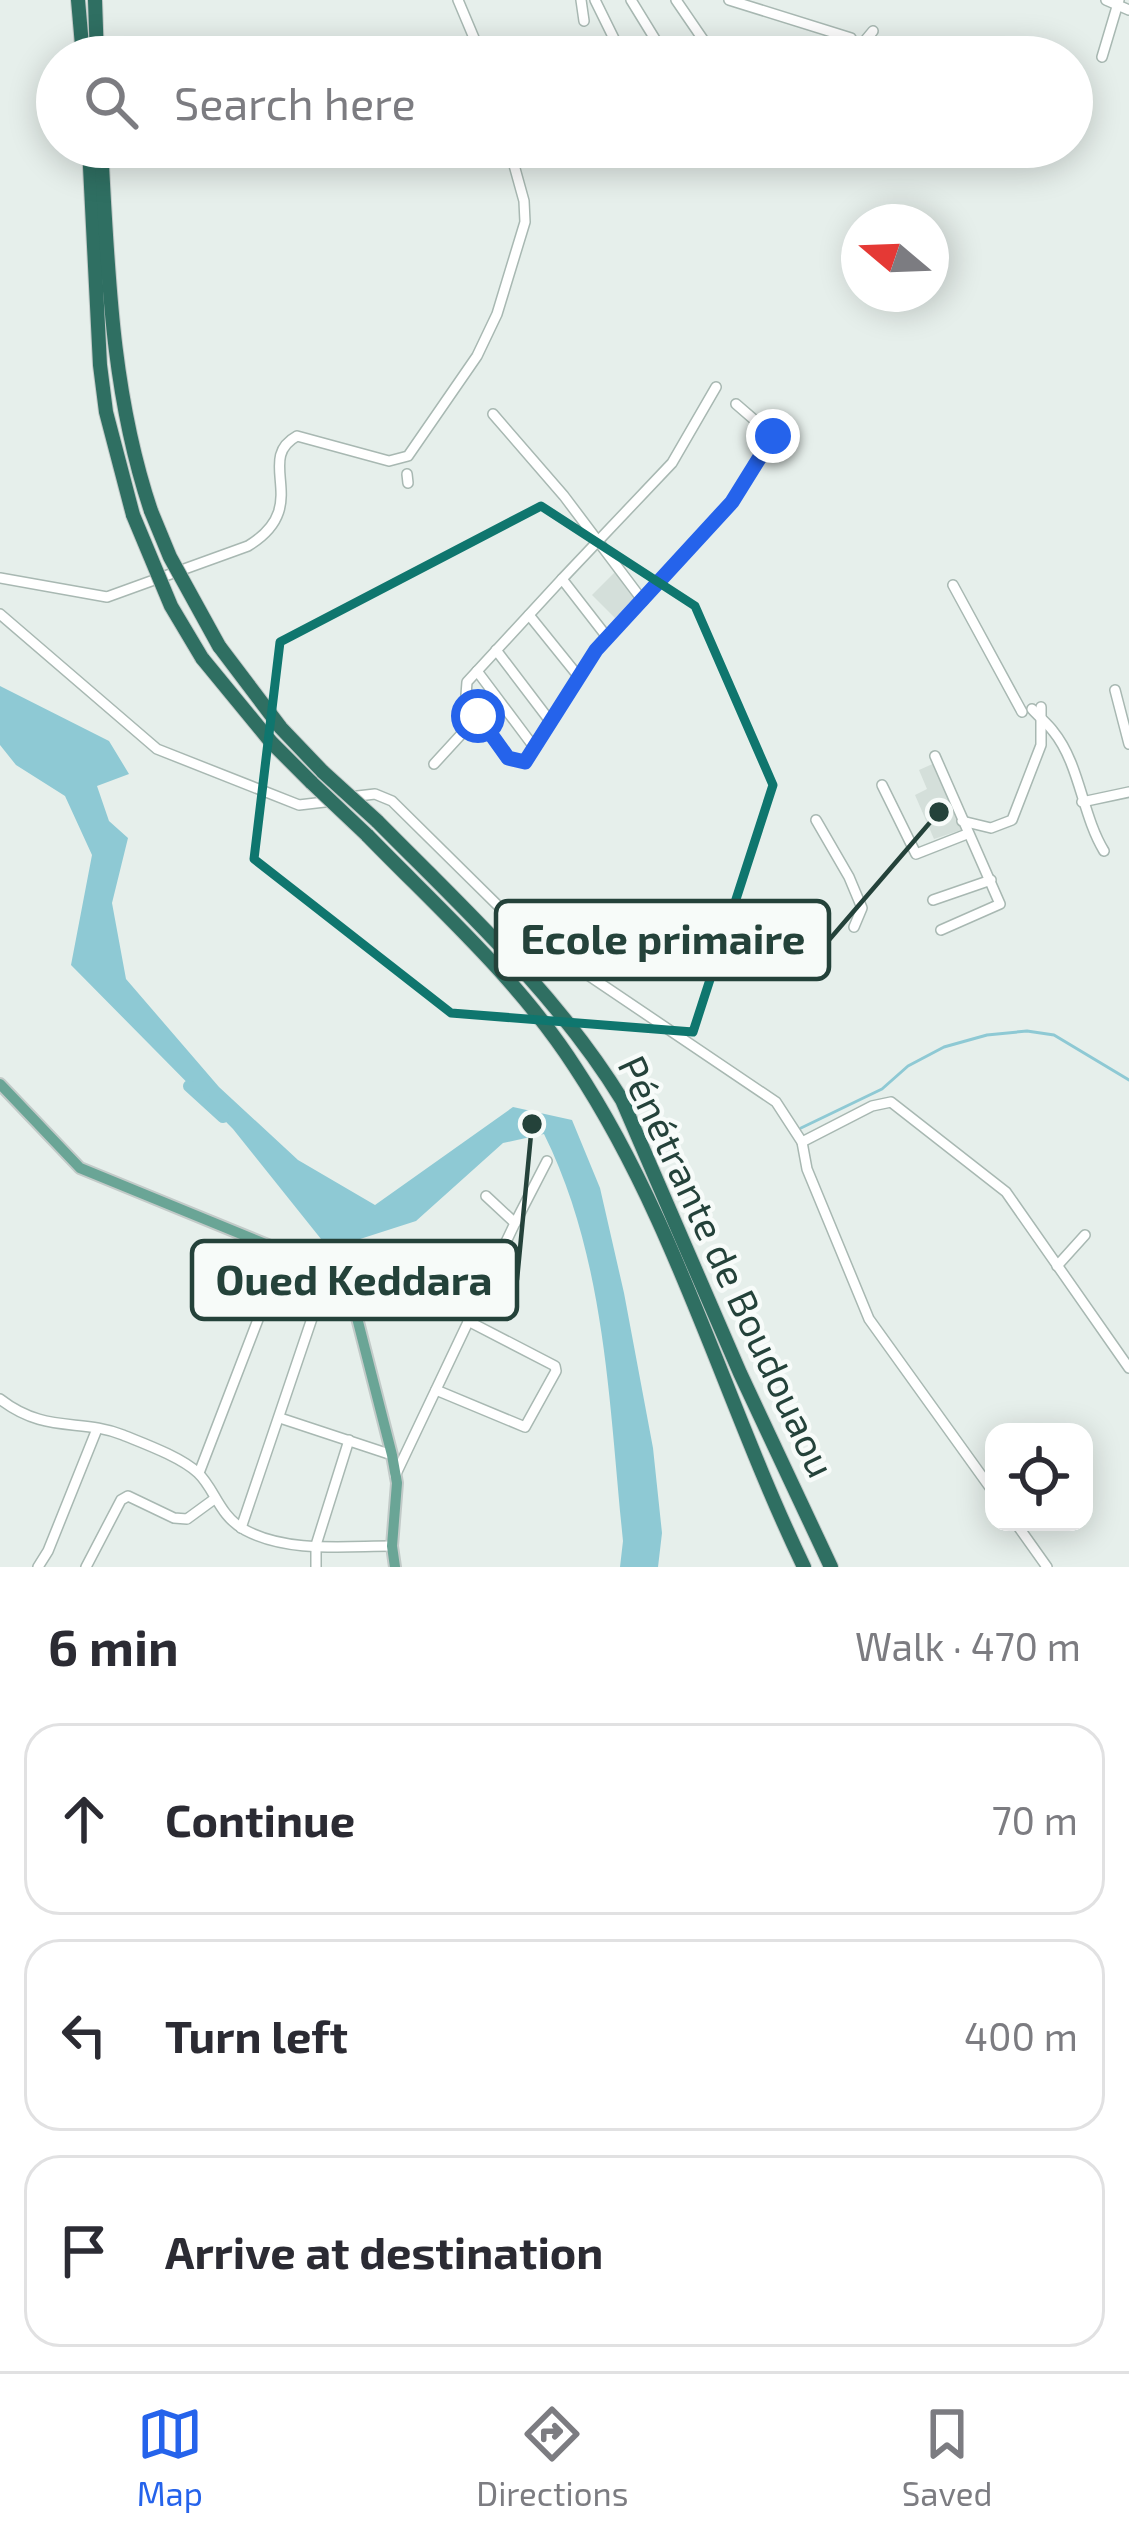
<!DOCTYPE html>
<meta charset="utf-8">
<style>
:root{--surface:#fff;--page:#f2f2f3;--text:#2b2b33;--muted:#7c7c81;--line:#e1e1e2;--accent:#2563eb}
body{margin:0;font-family:"Exo 2",sans-serif;background:var(--page);color:var(--text)}
.controls{position:absolute;right:36px;bottom:36px;display:grid;overflow:hidden;border-radius:24px;box-shadow:0 6px 30px #0003}
.controls button{width:108px;height:108px;display:grid;place-items:center;padding:0;border:0;border-bottom:3px solid var(--line);background:var(--surface);color:var(--text);font:60px sans-serif}
.compass{position:absolute;left:841px;top:204px;width:108px;height:108px;border-radius:50%;background:var(--surface);box-shadow:0 6px 30px #0003;rotate:289deg}
.stop{position:absolute;width:36px;height:36px;margin:-27px;border:9px solid #2563eb;border-radius:50%;background:#fff}
.stop.end{background:#2563eb;border-color:#fff;box-shadow:0 3px 12px #0008}
.list{margin:0;padding:0;list-style:none}
h2{display:flex;justify-content:space-between;align-items:center;height:156px;margin:0;padding:0 48px;font-size:51px}
h2 small{font-size:39px;font-weight:400;color:var(--muted)}
.list li{display:grid;grid-template-columns:78px 1fr auto;gap:36px;align-items:center;box-sizing:border-box;height:192px;margin:0 24px 24px;padding:0 24px;border:3px solid var(--line);border-radius:36px}
.list b{display:block;font-size:45px;white-space:nowrap}
.list em{font-size:39px;font-style:normal;color:var(--muted)}
.icon{flex:none;width:66px;height:66px;fill:none;stroke:currentColor;stroke-width:2;stroke-linecap:round;stroke-linejoin:round}
.map{position:relative;flex:none;width:1129px;height:1567px;overflow:hidden}
.search{position:absolute;background:var(--surface);box-shadow:0 6px 30px #0003;left:36px;right:36px;top:36px;height:132px;display:flex;align-items:center;gap:30px;box-sizing:border-box;padding:0 42px;border-radius:66px;color:var(--muted);font-size:45px}
.sheet{height:804px;background:var(--surface)}
nav{display:flex;justify-content:space-around;align-items:center;box-sizing:border-box;height:168px;border-top:3px solid var(--line);background:var(--surface);font-size:33px;color:var(--muted)}
nav a{display:grid;justify-items:center;gap:6px}
nav .on{color:var(--accent)}
.map>svg:first-child{display:block}
.built{fill:#d4dfda}
.water{fill:#8ec9d4}
.lines{fill:none;stroke-linecap:round;stroke-linejoin:round}
.stream{stroke:#8ec9d4;stroke-width:3}
.river{stroke:#8ec9d4;stroke-width:12}
.minor-casing{stroke:#a8b8b2;stroke-width:12}
.major-casing{stroke:#c2cac8;stroke-width:14}
.highway-casing{stroke:#c2cac8;stroke-width:16}
.minor{stroke:#fff;stroke-width:9}
.major{stroke:#6aa596;stroke-width:10}
.highway{stroke:#2f6f62;stroke-width:14}
.highway-bridge-casing{stroke:#c2cac8;stroke-width:16;stroke-linecap:butt}
.highway-bridge{stroke:#2f6f62;stroke-width:14}
.route{stroke:#2563eb;stroke-width:15}
.marked{fill:none;stroke:#0f766e;stroke-width:9;stroke-linejoin:round}
.labels{text-anchor:middle;dominant-baseline:central;stroke-width:9;stroke-linejoin:round;paint-order:stroke}
.street-label{font-size:39px;fill:#24423a;stroke:#f7fbf9}
.leader{fill:none;stroke:#24423a;stroke-width:4.5}
.callout-dot{fill:#24423a;stroke:#f7fbf9;stroke-width:4.5}
.callout{fill:#f7fbf9;stroke:#24423a;stroke-width:4.5}
.callout-label{font-size:42px;text-anchor:middle;font-weight:bold;fill:#24423a}
</style>
<div class="map">
<svg width="1129" height="1567" viewBox="0 0 1129 1567">
<rect width="100%" height="100%" fill="#e6efeb"/>
<!-- built -->
<g class="built">
<polygon points="619,568 641,590 615,618 592,595"/>
<polygon points="937,762 961,830 934,839 915,795 927,789 919,770"/>
</g>
<!-- water -->
<path class="water" d="M0 686 109 741 129 774 97 786 109 821 128 838 112 903 126 979 219 1087 298 1160 375 1205 513 1107 572 1120 600 1188 624 1293 653 1448 662 1533 658 1567H620L623 1541C609 1404 606 1259 544 1134L503 1143 416 1221 329 1249 233 1129 71 965 92 855 65 796 16 765 0 745Z"/>
<g class="lines">
<!-- stream -->
<polyline class="stream" points="801,1128 882,1089 908,1066 944,1047 987,1035 1027,1031 1054,1035 1129,1080"/>
<!-- river -->
<polyline class="river" points="189,1086 223,1117"/>
<!-- minor casing -->
<g class="minor-casing">
<g id="minor">
<polyline points="458,0 482,57"/>
<polyline points="581,0 584,21"/>
<polyline points="595,0 623,57"/>
<polyline points="631,0 666,57"/>
<polyline points="676,0 715,57"/>
<polyline points="729,0 851,38"/>
<polyline points="1106,0 1129,10"/>
<polyline points="863,43 873,31"/>
<polyline points="1102,57 1119,0"/>
<polyline points="691,147 716,159"/>
<polyline points="974,147 996,159"/>
<polyline points="622,158 649,147"/>
<polyline points="493,414 564,496 643,601"/>
<polyline points="407,474 408,483"/>
<path d="M0 578 107 597 248 546C314 506 253 460 297 436L389 461 408 456 477 356 497 314 525 222 524 201 509 147"/>
<polyline points="562,579 672,463 716,387"/>
<polyline points="953,585 1022,712"/>
<polyline points="0,614 157,749 299,805 333,801"/>
<polyline points="529,615 579,677"/>
<polyline points="496,650 550,721"/>
<polyline points="477,671 534,747"/>
<polyline points="1115,690 1129,744"/>
<path d="M1032 709C1039 717 1047 723 1053 731 1080 764 1082 815 1104 851"/>
<polyline points="478,716 466,695 467,682 562,579 607,637"/>
<polyline points="935,756 1000,904 941,930"/>
<polyline points="434,764 478,716 508,758 525,762 596,650 732,503 773,436 736,404"/>
<polyline points="882,785 916,854 967,834"/>
<polyline points="349,797 375,794 392,801 548,955"/>
<polyline points="1082,802 1129,792"/>
<polyline points="816,820 849,877 862,908 854,927"/>
<polyline points="962,821 991,828 1012,820 1041,745 1041,707"/>
<polyline points="933,900 991,880"/>
<polyline points="563,964 571,951 566,943 556,942 548,952 554,963 582,971 776,1102 802,1142 807,1169 869,1319 994,1493"/>
<polyline points="802,1142 872,1106 891,1102 1006,1192 1129,1368"/>
<polyline points="515,1223 547,1161"/>
<polyline points="1057,1266 1085,1235"/>
<polyline points="436,1390 525,1427 556,1371 555,1366 468,1321"/>
<path d="M0 1399C45 1434 80 1418 123 1435 145 1444 181 1457 198 1473 215 1489 219 1516 245 1530 288 1553 345 1546 392 1546"/>
<polyline points="280,1418 392,1455"/>
<polyline points="199,1473 284,1252"/>
<polyline points="395,1476 515,1223 486,1196"/>
<polyline points="1015,1522 1047,1567"/>
<polyline points="241,1528 327,1274"/>
<polyline points="38,1567 48,1551 97,1429"/>
<polyline points="86,1567 121,1500 128,1496 174,1518 187,1519 213,1500"/>
<polyline points="316,1567 316,1545 349,1440"/>
</g>
</g>
<!-- major casing -->
<g class="major-casing">
<polyline id="major" points="0,1084 80,1168 319,1266 354,1306 392,1455 397,1483 392,1546 395,1567"/>
</g>
<!-- highway casing -->
<g class="highway-casing">
<g id="highway">
<polyline points="78,0 83,57"/>
<polyline points="95,0 97,57"/>
<polyline points="89,147 100,365 106,412 133,515"/>
<path d="M101 147C108 271 111 392 151 511"/>
<polyline points="219,646 281,728 323,772"/>
<polyline points="202,658 271,742 312,783"/>
<path d="M377 821C464 909 557 994 622 1100L740 1373 831 1567"/>
<path d="M367 835C439 909 519 980 575 1067 676 1220 725 1403 804 1567"/>
</g>
</g>
<!-- minor -->
<use href="#minor" class="minor"/>
<!-- major -->
<use href="#major" class="major"/>
<!-- highway -->
<use href="#highway" class="highway"/>
<!-- highway-bridge casing -->
<g class="highway-bridge-casing">
<g id="highway-bridge">
<polyline points="151,511 170,557 219,646"/>
<polyline points="133,515 171,606 202,658"/>
<polyline points="323,772 377,821"/>
<polyline points="312,783 367,835"/>
</g>
</g>
<!-- highway-bridge -->
<use href="#highway-bridge" class="highway-bridge"/>
</g>
<g class="lines">
<!-- route -->
<polyline class="route" points="478,716 508,758 525,762 596,650 732,502 773,436"/>
</g>
<!-- marked area -->
<path class="marked" d="M541 506 695 606 773 785 693 1032 451 1013 254 859 280 642Z"/>
<g class="labels">
<!-- street labels -->
<g class="street-label">
<text transform="translate(728 1266) rotate(65)">Pénétrante de Boudouaou</text>
</g>
</g>
<!-- callouts -->
<path class="leader" d="M939 812L829 940M532 1124L517 1280"/>
<g class="callout-dot">
<circle cx="939" cy="812" r="12"/>
<circle cx="532" cy="1124" r="12"/>
</g>
<g class="callout">
<rect x="496" y="901" width="333" height="78" rx="12"/>
<rect x="192" y="1241" width="325" height="78" rx="12"/>
</g>
<g class="callout-label">
<text x="663" y="954">Ecole primaire</text>
<text x="354" y="1295">Oued Keddara</text>
</g>
</svg>
<div class="controls">
<button><svg class="icon" aria-label="locate" viewBox="0 0 24 24"><circle cx="12" cy="12" r="6"/><path d="M12 2v4M12 18v4M2 12h4M18 12h4"/></svg></button>
</div>
<svg class="compass" viewBox="-18 -18 36 36"><path d="M0-13l5 13h-10z" fill="#e53935"/><path d="M0 13l5-13h-10z" fill="#7c7c81"/></svg>
<div class="stop" style="left:478px;top:716px"></div>
<div class="stop end" style="left:773px;top:436px"></div>
<div class="search"><svg class="icon" aria-label="search" viewBox="0 0 24 24"><circle cx="10" cy="10" r="6"/><path d="M15 15l6 6"/></svg>Search here</div>
</div>
<section class="sheet">
<h2>6 min<small>Walk · 470 m</small></h2>
<ul class="list">
<li><svg class="icon" aria-label="ahead" viewBox="0 0 24 24"><path d="M12 20V5M6 11l6-6 6 6"/></svg><div><b>Continue</b></div><em>70 m</em></li>
<li><svg class="icon" aria-label="left" viewBox="0 0 24 24"><path d="M17 20v-9H6M10 6l-5 5 5 5"/></svg><div><b>Turn left</b></div><em>400 m</em></li>
<li><svg class="icon" aria-label="arrive" viewBox="0 0 24 24"><path d="M6 21V4h12l-3 4 3 4H6"/></svg><div><b>Arrive at destination</b></div></li>
</ul>
</section>
<nav>
<a class="on"><svg class="icon" aria-label="map" viewBox="0 0 24 24"><path d="M3 6l6-2 6 2 6-2v14l-6 2-6-2-6 2zM9 4v14M15 6v14"/></svg>Map</a>
<a><svg class="icon" aria-label="directions" viewBox="0 0 24 24"><path d="M12 3l9 9-9 9-9-9zM9 14v-3h6M13 9l2 2-2 2"/></svg>Directions</a>
<a><svg class="icon" aria-label="saved" viewBox="0 0 24 24"><path d="M7 4h10v16l-5-4-5 4z"/></svg>Saved</a>
</nav>
